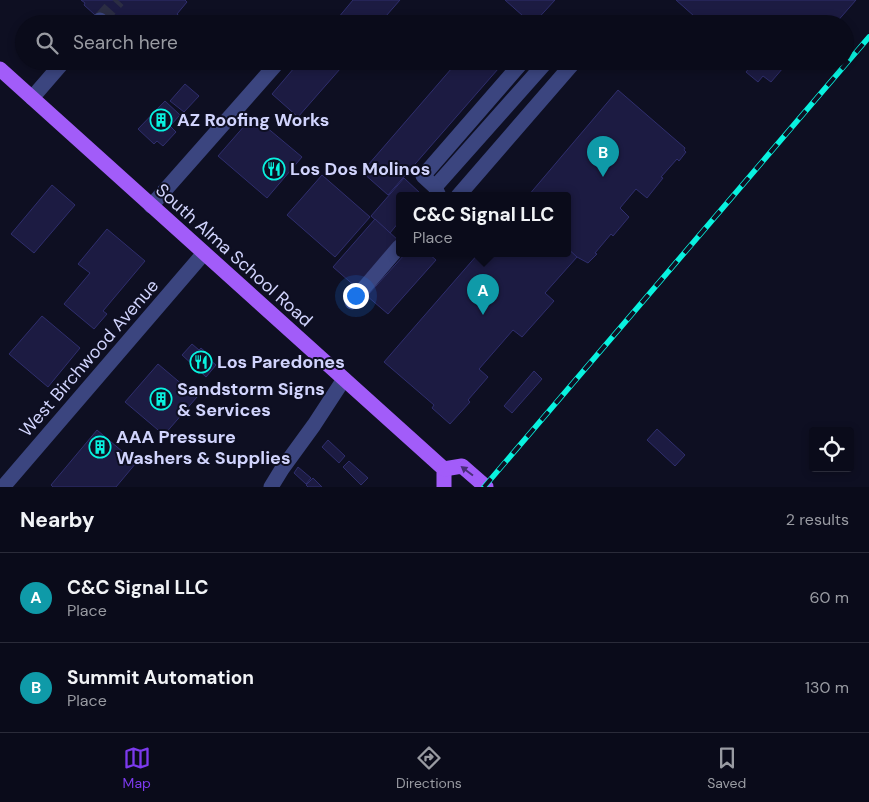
<!DOCTYPE html>
<style>
:root{--surface:#0a0b1a;--page:#181927;--text:#f1f3f6;--muted:#999ba2;--line:#2a2b39;--accent:#7c3aed}
body{margin:0;font-family:"DM Sans",sans-serif;background:var(--page);color:var(--text)}
.controls{position:absolute;right:15px;bottom:15px;display:grid;overflow:hidden;border-radius:5px;box-shadow:0 2px 8px #0003}
.controls button{width:45px;height:45px;display:grid;place-items:center;padding:0;border:0;border-bottom:1px solid var(--line);background:var(--surface);color:var(--text);font:25px sans-serif}
.you{position:absolute;left:355px;top:295px;width:18px;height:18px;margin:-12px;border:4px solid #fff;border-radius:50%;background:#1a73e8;box-shadow:0 0 0 8px #1a73e833}
.badge{display:grid;place-items:center;width:32px;height:32px;border-radius:50%;background:var(--accent);color:#fff;font-size:16px;font-weight:700}
.pin{position:absolute;translate:-50% -41px;filter:drop-shadow(0 1px 2px #0008)}
.pin::after{content:'';position:absolute;top:26px;width:18px;height:15px;background:inherit;clip-path:polygon(0 0,100% 0,50% 100%)}
.popup{position:absolute;left:396px;top:192px;width:175px;height:65px;box-sizing:border-box;display:grid;place-content:center;border-radius:5px;background:var(--surface);filter:drop-shadow(0 1px 4px #0005);font-size:16px;white-space:nowrap;color:var(--muted)}
.popup b{font-size:19px;color:var(--text)}
.popup::after{content:'';position:absolute;left:50%;top:100%;margin-left:-10px;border:10px solid transparent;border-top-color:var(--surface)}
.list{margin:0;padding:0;list-style:none}
h2{display:flex;justify-content:space-between;align-items:center;height:65px;margin:0;padding:0 20px;font-size:21px}
h2 small{font-size:16px;font-weight:400;color:var(--muted)}
.list li{display:grid;grid-template-columns:32px 1fr auto;gap:15px;align-items:center;box-sizing:border-box;height:90px;padding:0 20px;border-top:1px solid var(--line)}
.list b{display:block;font-size:19px;white-space:nowrap}
.list p{margin:0;font-size:16px;white-space:nowrap;color:var(--muted)}
.list em{font-size:16px;font-style:normal;color:var(--muted)}
.icon{flex:none;width:28px;height:28px;fill:none;stroke:currentColor;stroke-width:2;stroke-linecap:round;stroke-linejoin:round}
.map{position:relative;flex:none;width:869px;height:487px;overflow:hidden}
.search{position:absolute;background:var(--surface);box-shadow:0 2px 8px #0003;left:15px;right:15px;top:15px;height:55px;display:flex;align-items:center;gap:12px;box-sizing:border-box;padding:0 18px;border-radius:28px;color:var(--muted);font-size:19px}
.sheet{height:245px;background:var(--surface)}
nav{display:flex;justify-content:space-around;align-items:center;box-sizing:border-box;height:70px;border-top:1px solid var(--line);background:var(--surface);font-size:14px;color:var(--muted)}
nav a{display:grid;justify-items:center;gap:2px}
nav .on{color:var(--accent)}
.map>svg:first-child{display:block}
.building{fill:#1c1b42;stroke:#2f2e6d}
.lines{fill:none;stroke-linecap:round;stroke-linejoin:round}
.minor-tunnel{stroke:#2b2d43;stroke-width:15;stroke-dasharray:15 8;stroke-linecap:butt}
.minor{stroke:#3b457f;stroke-width:15}
.major{stroke:#a25cf9;stroke-width:15}
.rail-casing{stroke:#09f2df;stroke-width:5.5}
.rail{stroke:#0e0f22;stroke-width:4;stroke-dasharray:11;stroke-linecap:butt}
.oneway{fill:#492e78}
.labels{text-anchor:middle;dominant-baseline:central;stroke-width:4;stroke-linejoin:round;paint-order:stroke}
.poi-label{font-size:18px;font-weight:bold;fill:#d1d4fd;stroke:#0e0f22;text-anchor:start}
.street-label{font-size:18px;fill:#d1d4fd;stroke:#0e0f22}
</style>
<div class="map">
<svg width="869" height="487" viewBox="0 0 869 487">
<rect width="100%" height="100%" fill="#0e0f22"/>
<!-- building -->
<g class="building">
<polygon points="81,0 185,0 187,2 177,14 185,21 183,24 105,24 84,5 85,3"/>
<polygon points="353,0 400,0 379,24 333,24"/>
<polygon points="505,0 555,0 533,24 532,24"/>
<polygon points="676,0 856,0 835,24 703,24"/>
<polygon points="134,61 150,61 143,69"/>
<polygon points="300,61 347,61 298,117 272,94"/>
<polygon points="458,61 505,61 388,195 362,172"/>
<polygon points="746,61 789,61 771,82 763,76 758,82 746,72 751,66"/>
<polygon points="185,84 199,96 184,112 170,101"/>
<polygon points="618,90 685,148 684,150 686,152 679,161 677,159 661,177 663,178 647,198 636,189 620,208 629,217 613,236 611,234 595,253 597,254 588,263 577,257 567,248 567,196 528,196"/>
<polygon points="165,101 180,115 170,126 176,132 163,146 157,141 154,144 138,129"/>
<polygon points="253,116 302,157 267,198 218,156"/>
<polygon points="322,175 370,217 335,257 287,215"/>
<polygon points="404,178 421,194 419,196 399,196 399,222 390,233 371,216"/>
<polygon points="52,185 75,205 34,253 11,234"/>
<polygon points="375,219 399,241 357,288 333,267"/>
<polygon points="107,229 145,261 103,311 107,314 94,329 64,304 90,273 78,264"/>
<polygon points="567,248 577,257 545,293 554,301 522,337 513,330 479,369 488,377 468,400 470,402 450,424 432,408 434,405 384,362 478,254 567,254"/>
<polygon points="405,254 429,254 436,260 388,314 367,296"/>
<polygon points="42,316 80,348 48,387 9,354"/>
<polygon points="192,344 199,350 201,348 211,357 209,359 216,365 206,377 182,355"/>
<polygon points="158,364 197,397 164,435 125,402"/>
<polygon points="534,371 542,379 512,413 504,406"/>
<polygon points="657,429 685,455 675,466 647,440"/>
<polygon points="97,430 136,463 116,487 53,487 51,485"/>
<polygon points="328,440 345,456 339,463 322,447"/>
<polygon points="349,461 368,478 361,485 343,467"/>
<polygon points="298,467 311,478 306,484 294,473"/>
<polygon points="313,478 322,487 308,487 306,485"/>
</g>
<g class="lines">
<!-- minor-tunnel -->
<polyline class="minor-tunnel" points="100,20 118,0"/>
<!-- minor -->
<g class="minor">
<polyline points="97,24 100,20"/>
<polyline points="32,98 64,61"/>
<polyline points="435,187 547,61"/>
<polyline points="439,196 435,187 423,176 523,61"/>
<polyline points="458,196 575,61"/>
<polyline points="151,206 279,61"/>
<polyline points="352,302 399,247"/>
<polyline points="3,487 204,253"/>
<polyline points="271,487 282,469 314,425 344,379"/>
</g>
<!-- major -->
<g class="major">
<polyline points="0,69 444,469 444,487"/>
<polyline points="444,469 462,466 486,487"/>
</g>
<!-- rail casing -->
<g class="rail-casing">
<polyline id="rail" points="484,487 869,37"/>
</g>
<!-- rail -->
<use href="#rail" class="rail"/>
</g>
<!-- one-way arrows -->
<defs><path id="oneway-solid" d="M-6-.8H1V-3.2L6.5 0L1 3.2V.8H-6Z" transform="scale(1.25)"/></defs>
<use class="oneway" href="#oneway-solid" transform="translate(467 471) rotate(-143)"/>
<!-- icons -->
<defs>
<g id="building-ring" transform="scale(1.125)"><circle r="9.5" fill="#0e0f22" stroke="#09f2df" stroke-width="1.5"/><path d="M-4-6H4V6H1V3H-1V6H-4ZM-2.5-4.3h1.7v1.8h-1.7ZM.8-4.3h1.7v1.8H.8ZM-2.5-1h1.7V.8h-1.7ZM.8-1h1.7V.8H.8Z" fill="#09f2df"/></g>
<g id="restaurant-ring" transform="scale(1.125)"><circle r="9.5" fill="#0e0f22" stroke="#09f2df" stroke-width="1.5"/><path d="M-5-6h1v4h1v-4h1v4h1v-4h1v5L-1.5 .5V6h-2V.5L-5-1ZM5-6V6H3V1.5H1.5Q1.5-4 5-6Z" fill="#09f2df"/></g>
</defs>
<g fill-rule="evenodd">
<use href="#building-ring" x="161" y="120"/>
<use href="#restaurant-ring" x="274" y="169"/>
<use href="#restaurant-ring" x="201" y="362"/>
<use href="#building-ring" x="161" y="399"/>
<use href="#building-ring" x="100" y="447"/>
</g>
<g class="labels">
<!-- poi labels -->
<g class="poi-label">
<text x="177" y="120">AZ Roofing Works</text>
<text x="290" y="169">Los Dos Molinos</text>
<text x="217" y="362">Los Paredones</text>
<text x="177" y="389">Sandstorm Signs<tspan x="177" dy="21">&amp; Services</tspan></text>
<text x="116" y="437">AAA Pressure<tspan x="116" dy="21">Washers &amp; Supplies</tspan></text>
</g>
<!-- street labels -->
<g class="street-label">
<text transform="translate(234 255) rotate(42)">South Alma School Road</text>
<text transform="translate(89 358) rotate(-49)">West Birchwood Avenue</text>
</g>
</g>
</svg>
<div class="controls">
<button><svg class="icon" aria-label="locate" viewBox="0 0 24 24"><circle cx="12" cy="12" r="6"/><path d="M12 2v4M12 18v4M2 12h4M18 12h4"/></svg></button>
</div>
<div class="you"></div>
<div class="pin badge" style="left:483px;top:315px;background:#0f9aa8">A</div>
<div class="popup"><b>C&amp;C Signal LLC</b>Place</div>
<div class="pin badge" style="left:603px;top:177px;background:#0f9aa8">B</div>
<div class="search"><svg class="icon" aria-label="search" viewBox="0 0 24 24"><circle cx="10" cy="10" r="6"/><path d="M15 15l6 6"/></svg>Search here</div>
</div>
<section class="sheet">
<h2>Nearby<small>2 results</small></h2>
<ul class="list">
<li><span class="badge" style="background:#0f9aa8">A</span><div><b>C&amp;C Signal LLC</b><p>Place</p></div><em>60 m</em></li>
<li><span class="badge" style="background:#0f9aa8">B</span><div><b>Summit Automation</b><p>Place</p></div><em>130 m</em></li>
</ul>
</section>
<nav>
<a class="on"><svg class="icon" aria-label="map" viewBox="0 0 24 24"><path d="M3 6l6-2 6 2 6-2v14l-6 2-6-2-6 2zM9 4v14M15 6v14"/></svg>Map</a>
<a><svg class="icon" aria-label="directions" viewBox="0 0 24 24"><path d="M12 3l9 9-9 9-9-9zM9 14v-3h6M13 9l2 2-2 2"/></svg>Directions</a>
<a><svg class="icon" aria-label="saved" viewBox="0 0 24 24"><path d="M7 4h10v16l-5-4-5 4z"/></svg>Saved</a>
</nav>
